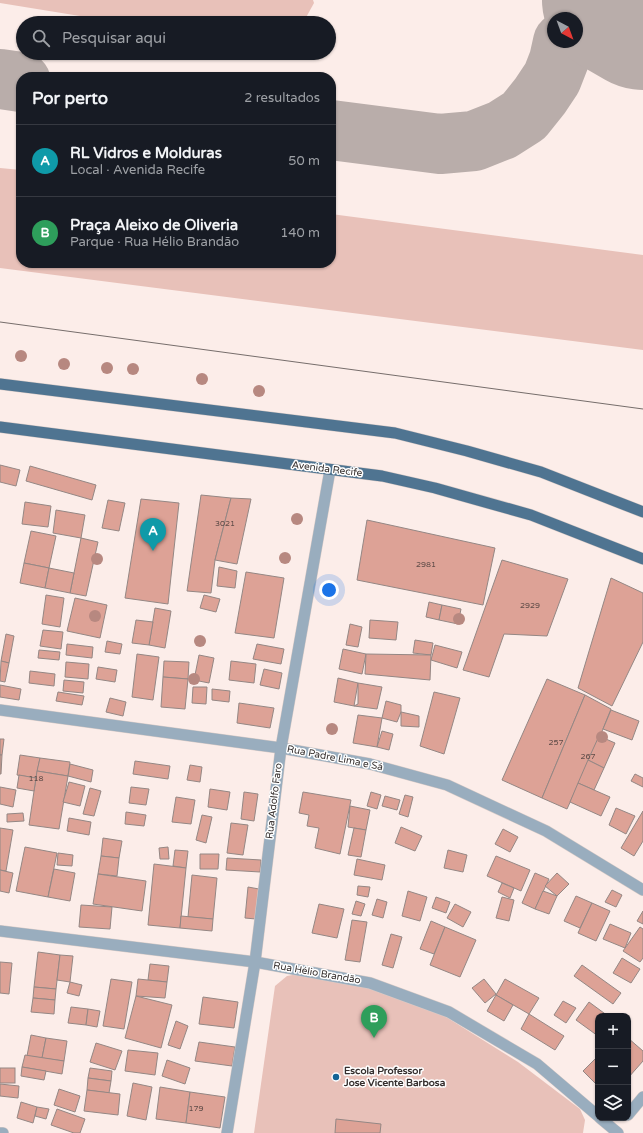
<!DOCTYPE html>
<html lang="pt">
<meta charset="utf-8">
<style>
:root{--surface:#171b24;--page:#20242c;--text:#f1f3f6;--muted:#9ea1a6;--line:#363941;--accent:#8db3cb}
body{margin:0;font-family:"Varela Round",sans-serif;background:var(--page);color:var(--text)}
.controls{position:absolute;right:12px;bottom:12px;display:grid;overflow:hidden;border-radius:8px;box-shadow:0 1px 3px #0004}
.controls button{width:36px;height:36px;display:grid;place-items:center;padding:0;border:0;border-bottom:1px solid var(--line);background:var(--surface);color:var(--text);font:20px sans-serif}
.compass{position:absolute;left:547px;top:12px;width:36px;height:36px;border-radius:50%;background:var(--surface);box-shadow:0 1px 3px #0004;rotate:139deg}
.you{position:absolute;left:329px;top:590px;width:14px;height:14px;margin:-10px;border:3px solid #fff;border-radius:50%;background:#1a73e8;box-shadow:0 0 0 6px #1a73e833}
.badge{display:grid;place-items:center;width:26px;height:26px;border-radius:50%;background:var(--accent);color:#fff;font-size:13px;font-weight:700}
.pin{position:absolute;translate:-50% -33px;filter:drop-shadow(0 1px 2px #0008)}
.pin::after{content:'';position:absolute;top:21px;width:14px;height:12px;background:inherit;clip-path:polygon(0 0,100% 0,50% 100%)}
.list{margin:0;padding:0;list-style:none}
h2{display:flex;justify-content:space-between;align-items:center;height:52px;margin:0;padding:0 16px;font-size:17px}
h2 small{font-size:13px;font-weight:400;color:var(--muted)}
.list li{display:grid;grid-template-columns:26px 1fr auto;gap:12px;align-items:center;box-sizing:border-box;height:72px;padding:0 16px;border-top:1px solid var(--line)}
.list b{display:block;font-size:15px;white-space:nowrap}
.list p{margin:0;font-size:13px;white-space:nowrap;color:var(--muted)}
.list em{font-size:13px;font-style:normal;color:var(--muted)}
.icon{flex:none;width:22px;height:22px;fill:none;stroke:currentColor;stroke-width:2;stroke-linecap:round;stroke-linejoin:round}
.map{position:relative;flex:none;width:643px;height:1133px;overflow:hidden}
.search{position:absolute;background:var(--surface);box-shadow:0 1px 3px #0004;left:16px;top:16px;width:320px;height:44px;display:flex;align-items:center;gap:10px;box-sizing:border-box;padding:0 14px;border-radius:22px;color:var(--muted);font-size:15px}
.panel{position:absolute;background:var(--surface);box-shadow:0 1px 3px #0004;left:16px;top:72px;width:320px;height:196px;border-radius:16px}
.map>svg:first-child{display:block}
.green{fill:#e8c1b9}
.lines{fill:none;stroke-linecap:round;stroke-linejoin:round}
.taxiway{stroke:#b9adaa;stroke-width:60}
.runway{stroke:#b9adaa;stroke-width:150}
.building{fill:#dda296;stroke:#948784}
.minor-casing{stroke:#d8cbc7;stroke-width:12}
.primary-casing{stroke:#d8cbc7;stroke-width:12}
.minor{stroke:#99adbe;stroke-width:11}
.primary{stroke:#4f7491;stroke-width:11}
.tram{stroke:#766d6b;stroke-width:1}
.tree{fill:#b78880}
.poi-dot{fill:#136496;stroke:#fff;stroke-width:1.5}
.labels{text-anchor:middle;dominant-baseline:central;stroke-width:3;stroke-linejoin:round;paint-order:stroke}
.number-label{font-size:8px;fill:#5f4c48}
.street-label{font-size:10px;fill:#352f2e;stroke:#fff}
.poi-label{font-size:10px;font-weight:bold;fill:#352f2e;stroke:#fff;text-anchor:start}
</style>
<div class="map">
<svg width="643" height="1133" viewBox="0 0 643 1133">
<rect width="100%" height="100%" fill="#fcede9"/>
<!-- green -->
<g class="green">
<polygon points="0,0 313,0 314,3 303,23 123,23 0,3"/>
<polygon points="0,168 21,170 21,263 331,263 331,214 643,255 643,350 0,268"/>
<polygon points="298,974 369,987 443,1015 518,1062 580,1109 585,1120 583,1133 254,1133 275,986 287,976"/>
</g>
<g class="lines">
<!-- taxiway -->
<g class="taxiway">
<polyline points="0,79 21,82"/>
<polyline points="331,130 440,144 474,141 502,130 524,116 540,96 552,78 559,60 563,42"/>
</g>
<!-- runway -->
<polyline class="runway" points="617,0 643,15"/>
</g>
<!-- building -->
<g class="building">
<polygon points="0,465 20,470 16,486 0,482"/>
<polygon points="30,466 96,485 92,500 26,481"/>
<polygon points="201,495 231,498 215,560 211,593 187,591"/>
<polygon points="231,498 251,499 237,564 215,560"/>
<polygon points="141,499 179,503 168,604 125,598"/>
<polygon points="108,500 125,503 119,531 102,528"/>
<polygon points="25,502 51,506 48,527 22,524"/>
<polygon points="56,510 85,515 81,538 53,533"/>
<polygon points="367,520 495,548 483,605 357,580"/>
<polygon points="31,531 56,536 49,568 24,563"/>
<polygon points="81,538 98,542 86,596 70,593"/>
<polygon points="502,560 568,579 547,636 504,634 489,677 463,670"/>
<polygon points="24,563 49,568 45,588 20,583"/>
<polygon points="219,567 237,571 235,588 217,586"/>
<polygon points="49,568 74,573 70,593 45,588"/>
<polygon points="246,572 284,578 274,638 235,633"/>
<polygon points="611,578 643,593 643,642 612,706 578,688"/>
<polygon points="46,595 64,598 60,627 42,624"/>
<polygon points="204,595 220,599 216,612 200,608"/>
<polygon points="75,598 107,605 100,638 67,631"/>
<polygon points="429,602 442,605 439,620 426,617"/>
<polygon points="442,605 461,609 458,624 439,620"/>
<polygon points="155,608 171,611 165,648 149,645"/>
<polygon points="136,620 153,622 149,645 132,643"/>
<polygon points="370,620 398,622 396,640 369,638"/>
<polygon points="350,624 362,627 358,647 346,645"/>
<polygon points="43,630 63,632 61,649 40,646"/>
<polygon points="6,634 14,636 9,663 1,661"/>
<polygon points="415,640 433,643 431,655 413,653"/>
<polygon points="107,641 122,644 120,654 105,652"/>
<polygon points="67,644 93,647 92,658 66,655"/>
<polygon points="257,644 284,649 281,664 253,659"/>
<polygon points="435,645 462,652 457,668 431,660"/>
<polygon points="343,649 366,654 362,674 339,669"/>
<polygon points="39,650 60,652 59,660 38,658"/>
<polygon points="137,654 159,657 153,700 132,697"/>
<polygon points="366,654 431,655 430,680 365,674"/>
<polygon points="199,655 214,658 209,683 194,680"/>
<polygon points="1,661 9,663 5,682 0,681"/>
<polygon points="164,661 189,662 188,679 163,677"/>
<polygon points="231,661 256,664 254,683 229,680"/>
<polygon points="66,662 89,664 88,679 65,677"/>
<polygon points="98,667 117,670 115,682 96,679"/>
<polygon points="264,669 282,673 279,689 260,685"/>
<polygon points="30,671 55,674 54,686 29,683"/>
<polygon points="163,677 188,679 185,709 161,707"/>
<polygon points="338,678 358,683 354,706 334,702"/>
<polygon points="547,679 585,695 542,798 502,780"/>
<polygon points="64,680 84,682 83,693 63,691"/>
<polygon points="358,683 382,687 377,709 354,706 358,704"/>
<polygon points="0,685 21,689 19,700 0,697"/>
<polygon points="193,687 207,687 206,704 192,703"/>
<polygon points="212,689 230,691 229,702 212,700"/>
<polygon points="58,692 84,696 82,705 56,701"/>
<polygon points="434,692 460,698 444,754 420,746"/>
<polygon points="585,695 611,709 603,729 567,809 542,798"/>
<polygon points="110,698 126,702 123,716 106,712"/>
<polygon points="386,701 401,705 401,712 397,722 382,718"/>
<polygon points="239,703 274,708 270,728 237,723"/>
<polygon points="611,710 639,721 632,740 603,729"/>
<polygon points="401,712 419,716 419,727 401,726"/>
<polygon points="358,715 382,718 377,747 353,743"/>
<polygon points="382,731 393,734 389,750 377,747"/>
<polygon points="599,736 615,743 604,768 588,760"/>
<polygon points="0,739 4,739 2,755 0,755"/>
<polygon points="0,755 2,755 1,774 0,774"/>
<polygon points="20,755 40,758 36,778 17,775"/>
<polygon points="40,758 70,762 68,776 37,771"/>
<polygon points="588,760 604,768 594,790 578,783"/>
<polygon points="135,761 170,766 168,779 133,774"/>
<polygon points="70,764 93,770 91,782 68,776"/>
<polygon points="190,765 202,767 200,782 187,780"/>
<polygon points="37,771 68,776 59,829 29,825"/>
<polygon points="635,774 643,778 643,787 631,781"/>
<polygon points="19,775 36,778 34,791 17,788"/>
<polygon points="69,782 85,786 80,806 63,802"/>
<polygon points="578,783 610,797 601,816 570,802"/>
<polygon points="0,787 16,790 13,807 0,804"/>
<polygon points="131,787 149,789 146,805 129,803"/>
<polygon points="90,788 101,791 94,816 83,814"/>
<polygon points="210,789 230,792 227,810 208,807"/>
<polygon points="244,792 258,794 254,821 241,819"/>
<polygon points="303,792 351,800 340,854 315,848 319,828 307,826 309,815 299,813"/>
<polygon points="371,792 381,795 377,809 367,806"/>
<polygon points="405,795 413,797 408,817 399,814"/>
<polygon points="385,796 400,800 397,810 382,806"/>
<polygon points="176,797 195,800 191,824 172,822"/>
<polygon points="350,806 370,810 366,830 348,827"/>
<polygon points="616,808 635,816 626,834 609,825"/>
<polygon points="643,811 643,841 634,856 621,848"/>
<polygon points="126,812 146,815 144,826 125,824"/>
<polygon points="23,813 24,821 7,822 7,814"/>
<polygon points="202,815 212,817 206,843 196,840"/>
<polygon points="69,818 91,822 89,835 67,831"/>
<polygon points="231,823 248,825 243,855 227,853"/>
<polygon points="401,827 422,836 415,851 395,843"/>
<polygon points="0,828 13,830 6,871 0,870"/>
<polygon points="354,828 366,830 361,857 348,855"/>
<polygon points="503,829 518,837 510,852 495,844"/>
<polygon points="103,838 122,841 119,858 101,856"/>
<polygon points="25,847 57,853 48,897 16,891"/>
<polygon points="168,847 169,859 160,859 159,848"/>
<polygon points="175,850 188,851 186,868 173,866"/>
<polygon points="448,850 467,855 463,872 444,868"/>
<polygon points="58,853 73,855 72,866 57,865"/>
<polygon points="200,854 219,854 218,869 200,869"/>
<polygon points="101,856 119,858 117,876 98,874"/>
<polygon points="496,856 530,870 521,891 487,876"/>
<polygon points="227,858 261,860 260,872 226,870"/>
<polygon points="357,859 385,865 382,880 354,875"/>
<polygon points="154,864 186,868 180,928 148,925"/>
<polygon points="54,869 75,873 70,901 48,897"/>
<polygon points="0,870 13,873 9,893 0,891"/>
<polygon points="535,873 549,879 535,909 522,903"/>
<polygon points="557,873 569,884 557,896 545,886"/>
<polygon points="98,874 146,881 142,911 93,904"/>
<polygon points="192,875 217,878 213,919 188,917"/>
<polygon points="502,883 514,888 510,898 498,892"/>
<polygon points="358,886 370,887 368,897 357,895"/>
<polygon points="248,887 259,889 256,919 245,918"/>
<polygon points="612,890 622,895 616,907 605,902"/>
<polygon points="408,891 427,897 420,921 402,916"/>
<polygon points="543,891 557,896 549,914 535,909"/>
<polygon points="576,896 592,903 580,928 564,921"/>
<polygon points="436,897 450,902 446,913 432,908"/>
<polygon points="502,897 514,900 509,921 496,918"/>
<polygon points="377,899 387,902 383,918 372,915"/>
<polygon points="356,901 365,904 361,916 352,914"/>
<polygon points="592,903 610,911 596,941 578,933"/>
<polygon points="319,904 344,909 337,938 312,933"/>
<polygon points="455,904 471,912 463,927 447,918"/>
<polygon points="81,905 112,907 110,929 79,927"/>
<polygon points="643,911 643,924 637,921"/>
<polygon points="181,916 213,919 212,931 180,928"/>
<polygon points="352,920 367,922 360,962 345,960"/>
<polygon points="431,921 445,927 434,954 420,949"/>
<polygon points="610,924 631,933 625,948 603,939"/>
<polygon points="445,927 476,940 460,977 430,965"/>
<polygon points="640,927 643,929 643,958 640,962 623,951"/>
<polygon points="391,934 402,937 393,968 382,965"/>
<polygon points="38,952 60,955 56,989 34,987"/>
<polygon points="60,955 73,956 70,982 57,980"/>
<polygon points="622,958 640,969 631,983 613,973"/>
<polygon points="0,962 12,963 9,994 0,993"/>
<polygon points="150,964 169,966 167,982 148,980"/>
<polygon points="582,965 621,993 613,1004 574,976"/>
<polygon points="111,979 132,982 124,1029 103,1026"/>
<polygon points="138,979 167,982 165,998 136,996"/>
<polygon points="484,979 496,994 485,1003 472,988"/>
<polygon points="505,979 539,998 529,1014 496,995"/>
<polygon points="70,982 82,985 79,996 67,993"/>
<polygon points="34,987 56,989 55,1000 33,998"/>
<polygon points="496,995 513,1005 504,1021 487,1011"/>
<polygon points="136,996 172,1005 161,1048 125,1038"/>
<polygon points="203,997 238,1002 234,1028 199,1024"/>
<polygon points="33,998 55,1000 54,1014 31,1012"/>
<polygon points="563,1001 576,1008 566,1023 554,1015"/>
<polygon points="589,1002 608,1016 598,1016 598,1036 576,1020"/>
<polygon points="71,1007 88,1009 86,1025 68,1023"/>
<polygon points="88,1009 100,1011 97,1027 86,1025"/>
<polygon points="529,1014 564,1036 555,1050 521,1029"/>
<polygon points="176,1021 188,1026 180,1049 168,1045"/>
<polygon points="31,1035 46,1038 42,1058 27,1056"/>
<polygon points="46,1038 67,1041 64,1061 42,1058"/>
<polygon points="628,1038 643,1051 643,1061 628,1078"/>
<polygon points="199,1042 235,1047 232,1066 195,1061"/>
<polygon points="96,1043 122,1051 115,1070 90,1062"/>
<polygon points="128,1050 158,1053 155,1075 125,1071"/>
<polygon points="25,1055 64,1061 62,1074 22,1067"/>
<polygon points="596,1058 598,1060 598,1086 583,1071"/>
<polygon points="167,1060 190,1068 185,1084 162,1076"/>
<polygon points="22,1067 46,1071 44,1080 21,1076"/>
<rect x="0" y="1068" width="15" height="15"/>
<polygon points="90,1068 112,1071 111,1081 88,1078"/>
<polygon points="88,1078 111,1081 109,1093 87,1090"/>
<polygon points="133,1083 152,1087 146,1120 127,1116"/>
<polygon points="0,1084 19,1086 18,1098 0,1096"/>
<polygon points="160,1087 190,1092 186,1123 156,1119"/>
<polygon points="59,1089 80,1096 75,1112 54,1105"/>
<polygon points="87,1090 120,1094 118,1115 84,1111"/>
<polygon points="190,1092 225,1097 220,1128 186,1123"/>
<polygon points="21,1102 37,1107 33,1123 17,1118"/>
<polygon points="37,1107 49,1109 46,1119 35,1116"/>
<polygon points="57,1109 85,1119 80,1133 74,1133 51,1125"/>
<polygon points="336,1119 381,1124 380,1133 335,1133"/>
</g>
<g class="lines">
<!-- minor casing -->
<g class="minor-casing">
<g id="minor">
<polyline points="0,710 281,748 370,764 447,785 546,831 643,890"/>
<polyline points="0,931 255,962 370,983 449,1012 537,1064 598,1116"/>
<polyline points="628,1115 643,1097"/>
<polyline points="600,1118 618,1133"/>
<polyline points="0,1133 3,1133"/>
<polyline points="227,1133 255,962 281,748 330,470"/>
</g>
</g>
<!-- primary casing -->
<g class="primary-casing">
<g id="primary">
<polyline points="0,384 395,433 467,451 541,472 643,512"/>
<polyline points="0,427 382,476 435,488 531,515 643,559"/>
</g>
</g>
<!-- minor -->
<use href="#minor" class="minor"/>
<!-- primary -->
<use href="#primary" class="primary"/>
<!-- tram -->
<polyline class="tram" points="0,322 643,409"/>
</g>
<!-- trees -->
<g class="tree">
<circle cx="21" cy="356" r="6"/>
<circle cx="64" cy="364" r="6"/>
<circle cx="107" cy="368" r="6"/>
<circle cx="133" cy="369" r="6"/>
<circle cx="202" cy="379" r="6"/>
<circle cx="259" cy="391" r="6"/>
<circle cx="297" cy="519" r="6"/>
<circle cx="285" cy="558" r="6"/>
<circle cx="97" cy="559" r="6"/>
<circle cx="95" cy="616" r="6"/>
<circle cx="459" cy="619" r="6"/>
<circle cx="200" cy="641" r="6"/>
<circle cx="194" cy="679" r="6"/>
<circle cx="332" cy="729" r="6"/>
<circle cx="602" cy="737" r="6"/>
</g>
<!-- markers -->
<circle class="poi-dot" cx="336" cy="1077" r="4"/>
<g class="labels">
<!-- number labels -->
<g class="number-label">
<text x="225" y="523">3021</text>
<text x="426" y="564">2981</text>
<text x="530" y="605">2929</text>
<text x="556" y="742">257</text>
<text x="588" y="756">267</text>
<text x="36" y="778">118</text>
<text x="196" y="1108">179</text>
</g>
<!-- street labels -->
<g class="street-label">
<text transform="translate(327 469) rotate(7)">Avenida Recife</text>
<text transform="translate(335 758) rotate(11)">Rua Padre Lima e Sá</text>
<text transform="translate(274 801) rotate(-83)">Rua Adolfo Faro</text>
<text transform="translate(317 973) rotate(10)">Rua Hélio Brandão</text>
</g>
<!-- poi labels -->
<g class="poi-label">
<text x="344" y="1071">Escola Professor<tspan x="344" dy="12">Jose Vicente Barbosa</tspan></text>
</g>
</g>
</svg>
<div class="controls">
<button>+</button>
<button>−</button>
<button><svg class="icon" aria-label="layers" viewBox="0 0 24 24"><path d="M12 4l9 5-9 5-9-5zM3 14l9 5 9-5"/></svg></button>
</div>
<svg class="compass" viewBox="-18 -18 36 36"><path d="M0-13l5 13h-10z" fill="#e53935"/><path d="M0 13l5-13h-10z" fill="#9ea1a6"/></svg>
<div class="you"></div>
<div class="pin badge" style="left:153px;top:551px;background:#0f9aa8">A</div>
<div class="pin badge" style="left:374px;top:1038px;background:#2e9e5b">B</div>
<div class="search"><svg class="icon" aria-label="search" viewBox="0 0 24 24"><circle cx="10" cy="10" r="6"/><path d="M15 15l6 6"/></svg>Pesquisar aqui</div>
<section class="panel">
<h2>Por perto<small>2 resultados</small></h2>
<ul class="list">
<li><span class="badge" style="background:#0f9aa8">A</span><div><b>RL Vidros e Molduras</b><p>Local · Avenida Recife</p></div><em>50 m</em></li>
<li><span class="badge" style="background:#2e9e5b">B</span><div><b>Praça Aleixo de Oliveria</b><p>Parque · Rua Hélio Brandão</p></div><em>140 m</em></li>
</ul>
</section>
</div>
